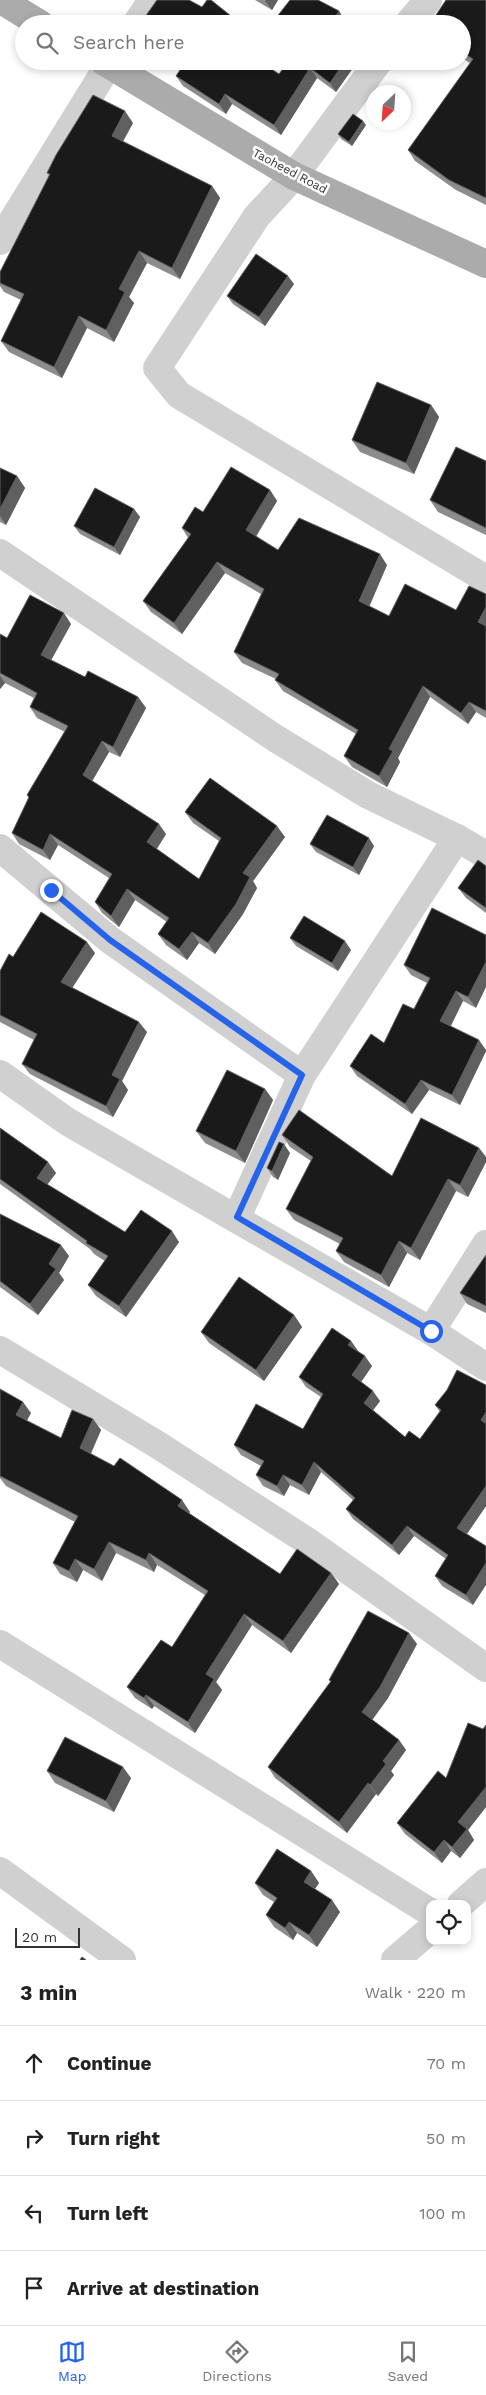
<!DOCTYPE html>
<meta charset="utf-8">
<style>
:root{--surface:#fff;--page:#f6f6f6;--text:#222;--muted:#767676;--line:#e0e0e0;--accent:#2563eb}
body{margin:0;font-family:"Work Sans",sans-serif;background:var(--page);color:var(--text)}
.controls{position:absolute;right:15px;bottom:15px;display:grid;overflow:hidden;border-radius:10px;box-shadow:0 2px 8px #0003}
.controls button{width:45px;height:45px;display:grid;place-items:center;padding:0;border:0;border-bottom:1px solid var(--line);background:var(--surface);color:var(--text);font:25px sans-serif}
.compass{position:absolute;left:366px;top:85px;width:45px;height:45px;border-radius:50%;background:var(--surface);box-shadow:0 2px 8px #0003;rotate:205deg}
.scale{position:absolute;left:15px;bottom:12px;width:65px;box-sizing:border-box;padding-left:5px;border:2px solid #333;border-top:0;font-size:14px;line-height:18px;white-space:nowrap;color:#333;-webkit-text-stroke:4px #fff;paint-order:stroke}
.stop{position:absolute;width:15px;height:15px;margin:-11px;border:4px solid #2563eb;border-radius:50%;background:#fff}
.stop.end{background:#2563eb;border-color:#fff;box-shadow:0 1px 5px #0008}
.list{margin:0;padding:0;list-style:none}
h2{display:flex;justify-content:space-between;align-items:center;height:65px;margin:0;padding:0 20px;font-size:21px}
h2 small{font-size:16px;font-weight:400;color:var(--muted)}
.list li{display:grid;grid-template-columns:32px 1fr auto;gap:15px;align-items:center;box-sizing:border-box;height:75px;padding:0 20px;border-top:1px solid var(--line)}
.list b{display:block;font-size:19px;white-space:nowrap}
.list em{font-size:16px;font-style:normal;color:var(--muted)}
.icon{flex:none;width:28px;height:28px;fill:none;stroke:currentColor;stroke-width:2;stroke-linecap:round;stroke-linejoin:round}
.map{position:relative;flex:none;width:486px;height:1960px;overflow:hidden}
.search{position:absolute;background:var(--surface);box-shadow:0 2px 8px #0003;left:15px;right:15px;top:15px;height:55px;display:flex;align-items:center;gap:12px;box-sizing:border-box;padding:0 18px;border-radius:28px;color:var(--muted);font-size:19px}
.sheet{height:365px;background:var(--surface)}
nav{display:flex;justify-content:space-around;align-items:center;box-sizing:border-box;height:70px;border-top:1px solid var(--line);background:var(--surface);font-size:14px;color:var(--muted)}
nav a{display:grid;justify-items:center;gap:2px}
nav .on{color:var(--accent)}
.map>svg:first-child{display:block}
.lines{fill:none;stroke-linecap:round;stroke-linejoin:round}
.minor{stroke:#d0d0d0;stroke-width:28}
.major{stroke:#ababab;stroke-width:28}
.wall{fill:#8c8c8c}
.shaded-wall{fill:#5f5f5f}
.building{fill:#1a1a1a;stroke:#5f5f5f}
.route{stroke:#2563eb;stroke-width:6}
.labels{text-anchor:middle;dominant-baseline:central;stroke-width:5;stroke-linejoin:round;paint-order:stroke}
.street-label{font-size:12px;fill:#333;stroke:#fff}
</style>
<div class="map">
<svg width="486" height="1960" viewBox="0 0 486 1960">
<rect width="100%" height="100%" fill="#fff"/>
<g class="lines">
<!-- minor -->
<g class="minor">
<polyline points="136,24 152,0"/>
<polyline points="408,24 428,0"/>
<polyline points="379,61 294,176 257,216 157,368 179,395 486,579"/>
<polyline points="0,241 111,61"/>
<polyline points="0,553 275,738 368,795 457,838 486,855"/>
<polyline points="0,848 110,940 302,1075"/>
<polyline points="0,1074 68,1122 431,1331 486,1367"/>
<polyline points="237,1217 302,1075 457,838"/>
<polyline points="431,1331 486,1244"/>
<polyline points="0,1350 158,1445 307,1541 486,1668"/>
<polyline points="0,1644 430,1912"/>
<polyline points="0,1871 122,1960"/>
<polyline points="461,1904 486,1882"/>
<polyline points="395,1960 430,1930"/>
</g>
<!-- major -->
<g class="major">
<polyline points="1,0 40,24"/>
<polyline points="103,61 294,176 486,264"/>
</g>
</g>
<!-- wall -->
<g class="wall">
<polygon points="255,0 278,0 272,10"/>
<polygon points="486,0 486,205 456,190 415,161 408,150 470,63 462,58 462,24"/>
<polygon points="339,11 345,21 344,24 279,24 276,18"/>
<polygon points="289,61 358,61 336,92 317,78 281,135 232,104 226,114 183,86 176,76 279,74"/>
<polygon points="133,123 123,141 212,186 220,198 180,279 147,263 129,297 134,303 114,342 87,328 62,378 9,352 1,341 21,300 4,292 0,286 0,272 49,176 47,173"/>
<polygon points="366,125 352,146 341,139 338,134"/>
<polygon points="294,284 265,326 233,304 227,296"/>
<polygon points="431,405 439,417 414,474 360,452 352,440"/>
<polygon points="486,461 486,535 438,512 430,500"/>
<polygon points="0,468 17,476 25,488 6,525 0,522"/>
<polygon points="270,490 277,501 256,537 278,550 387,565 369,606 389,616 456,610 486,594 486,718 476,712 468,724 430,697 398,758 400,762 387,787 352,767 344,756 356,734 283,691 275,680 276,679 242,663 234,652 261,594 225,573 182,634 151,612 143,601 188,538 182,528 203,512"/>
<polygon points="134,509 140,517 120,555 80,534 74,526"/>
<polygon points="71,624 51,660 85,677 138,697 146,708 120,757 109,752 92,781 166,834 157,849 199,879 219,841 193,823 185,812 285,837 253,881 257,888 243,914 215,954 199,943 187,960 166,945 158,934 167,922 135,900 119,927 102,913 95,902 109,878 58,845 50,860 19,844 12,833 29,798 27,795 65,732 37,718 30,707 34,698 5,683 0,689 0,634 7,638"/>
<polygon points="310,844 374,846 359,875 316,852"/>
<polygon points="486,866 486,913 466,898 458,888"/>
<polygon points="432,908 476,1008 463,1001 451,1026 486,1050 486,1051 460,1105 429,1090 412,1114 357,1076 350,1066 384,1043 414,1009 427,983 411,975 404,965"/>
<polygon points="290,938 351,950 338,971 296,946"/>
<polygon points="95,953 72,987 147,1032 122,1081 128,1090 113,1117 30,1074 22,1064 34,1040 0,1022 0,971 13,957"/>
<polygon points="265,1089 273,1100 245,1163 205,1143 196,1131"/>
<polygon points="0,1128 56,1173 47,1185 125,1232 179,1242 126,1317 96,1296 88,1285 105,1261 94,1254 90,1249 0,1184"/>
<polygon points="282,1135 392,1176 479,1148 486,1157 486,1162 468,1197 456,1191 420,1260 407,1253 389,1287 344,1262 336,1251 340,1244 294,1220 286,1209 311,1161 290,1147"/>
<polygon points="290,1153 278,1180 273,1177 267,1168"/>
<polygon points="0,1214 69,1256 59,1273 64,1280 38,1315 0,1287"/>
<polygon points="486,1255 486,1313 467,1304 460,1293"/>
<polygon points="294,1315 302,1327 264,1381 209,1343 201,1332"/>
<polygon points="351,1341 358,1351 372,1366 361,1382 380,1401 373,1410 405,1437 420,1439 440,1412 435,1405 486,1385 486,1506 467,1534 473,1605 442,1586 435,1576 446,1559 414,1536 399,1555 353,1519 346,1509 353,1500 321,1472 309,1495 290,1485 284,1496 263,1486 256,1475 261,1466 241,1455 234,1445 303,1429 321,1397 306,1387 299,1377"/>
<polygon points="0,1389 31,1413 26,1421 61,1438 93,1419 101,1430 91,1454 190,1512 189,1513 280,1574 331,1573 339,1584 291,1653 252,1625 216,1682 222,1690 195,1733 154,1706 152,1709 135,1698 127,1687 172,1647 205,1595 157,1565 154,1572 116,1553 102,1581 83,1570 77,1582 60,1574 53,1563 75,1522 6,1486 0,1478"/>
<polygon points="417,1644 388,1698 372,1720 399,1740 406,1750 391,1771 394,1775 378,1796 376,1794 347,1833 275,1778 268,1767 331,1682 329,1680"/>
<polygon points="486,1725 486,1807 468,1830 474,1840 460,1858 451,1851 442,1863 405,1834 397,1823 446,1778"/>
<polygon points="47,1771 131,1778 114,1812 55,1783"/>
<polygon points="311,1871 319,1883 315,1889 340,1912 317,1947 297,1933 293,1940 274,1927 266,1915 274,1902 263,1895 255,1883"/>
</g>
<!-- shaded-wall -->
<g class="shaded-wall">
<polygon points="266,0 278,0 272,10 265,1"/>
<polygon points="339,11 345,21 344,24 335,24 333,21"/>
<polygon points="345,61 358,61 336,92 330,83"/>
<polygon points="310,68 317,78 281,135 274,125"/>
<polygon points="225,94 232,104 226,114 219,104"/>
<polygon points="125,111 133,123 120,147 112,136"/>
<polygon points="363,121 366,125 352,146 349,142"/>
<polygon points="212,186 220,198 180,279 172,268"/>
<polygon points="139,251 147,263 129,297 134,303 114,342 106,330 119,289"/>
<polygon points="288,276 294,284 265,326 259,317"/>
<polygon points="79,316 87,328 62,378 54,367"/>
<polygon points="431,405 439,417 414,474 406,463"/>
<polygon points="17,476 25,488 6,525 0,516 0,509"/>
<polygon points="270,490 277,501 253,541 246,530"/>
<polygon points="134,509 140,517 120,555 114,547"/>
<polygon points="380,554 387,565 367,612 359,601"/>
<polygon points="217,562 225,573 182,634 174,623"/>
<polygon points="486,607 486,633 478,622"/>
<polygon points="64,613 71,624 48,666 41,655"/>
<polygon points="0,676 5,683 0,689"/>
<polygon points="423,686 430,697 398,758 400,762 387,787 379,776 389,749"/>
<polygon points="138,697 146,708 120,757 113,747"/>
<polygon points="469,702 476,712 468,724 461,713"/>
<polygon points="102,741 109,752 90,785 83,775"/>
<polygon points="159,824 166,834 154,853 147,842"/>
<polygon points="277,826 285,837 253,881 257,888 243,914 215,954 208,943 243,873"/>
<polygon points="50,834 58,845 50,860 43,850"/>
<polygon points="369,838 374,846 359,875 353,867"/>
<polygon points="127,889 135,900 119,927 111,916"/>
<polygon points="192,932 199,943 187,960 179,949"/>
<polygon points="345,941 351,950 338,971 332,963"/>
<polygon points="87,942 95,953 69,993 61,982"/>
<polygon points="486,962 486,987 476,1008 468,997"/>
<polygon points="456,991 463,1001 448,1031 440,1021"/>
<polygon points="139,1022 147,1032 122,1081 128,1090 113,1117 106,1106 112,1075"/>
<polygon points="479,1040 486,1050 486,1051 460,1105 452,1095"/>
<polygon points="421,1080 429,1090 412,1114 405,1104"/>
<polygon points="265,1089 273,1100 245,1163 236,1151"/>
<polygon points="284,1144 290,1153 278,1180 272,1171"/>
<polygon points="479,1148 486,1157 486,1162 468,1197 460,1185"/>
<polygon points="48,1162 56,1173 44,1189 37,1178"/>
<polygon points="448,1179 456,1191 420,1260 411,1248"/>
<polygon points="172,1231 179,1242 126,1317 119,1306"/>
<polygon points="399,1241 407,1253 389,1287 381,1275"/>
<polygon points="61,1245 69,1256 59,1273 64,1280 38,1315 30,1304 49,1264"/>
<polygon points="294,1315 302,1327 264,1381 256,1370"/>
<polygon points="351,1341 358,1351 348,1345"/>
<polygon points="365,1356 372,1366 359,1385 352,1375"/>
<polygon points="373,1391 380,1401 371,1413 364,1403"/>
<polygon points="23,1402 31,1413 24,1426 16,1415"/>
<polygon points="486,1412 486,1427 481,1420"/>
<polygon points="93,1419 101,1430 88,1459 80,1448"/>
<polygon points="314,1462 321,1472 309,1495 302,1485"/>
<polygon points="283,1475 290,1485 284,1496 277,1486"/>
<polygon points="486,1486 486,1506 464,1538 457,1528"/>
<polygon points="182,1500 190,1512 186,1517 178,1506"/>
<polygon points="407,1526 414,1536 399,1555 392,1545"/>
<polygon points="109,1542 116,1553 102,1581 94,1569"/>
<polygon points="149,1553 157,1565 154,1572 146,1560"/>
<polygon points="75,1559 83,1570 77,1582 69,1571"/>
<polygon points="486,1563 486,1585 473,1605 466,1595"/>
<polygon points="331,1573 339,1584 291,1653 283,1641"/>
<polygon points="244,1614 252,1625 216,1682 222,1690 195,1733 188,1722 206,1674"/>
<polygon points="409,1633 417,1644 388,1698 370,1723 362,1712"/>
<polygon points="146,1695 154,1706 152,1709 144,1698"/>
<polygon points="399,1740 406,1750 391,1771 394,1775 378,1796 370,1785 383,1761"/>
<polygon points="123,1767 131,1778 114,1812 106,1801"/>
<polygon points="368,1783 376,1794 347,1833 339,1822"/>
<polygon points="486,1787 486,1807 468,1830 474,1840 460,1858 452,1847 458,1822"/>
<polygon points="444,1840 451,1851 442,1863 434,1852"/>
<polygon points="311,1871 319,1883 312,1893 304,1882"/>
<polygon points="332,1900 340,1912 317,1947 309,1935"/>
<polygon points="289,1922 297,1933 293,1940 285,1928"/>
</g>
<!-- building -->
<g class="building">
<polygon points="157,0 189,0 202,7 207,0 211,0 241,24 140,24"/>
<polygon points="290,0 318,0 339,11 333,21 338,24 285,24 276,18"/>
<polygon points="446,0 486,0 486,198 449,180 408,150 473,59 462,52 462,24 430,24"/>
<polygon points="186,61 259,61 279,74 289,61 345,61 330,83 310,68 274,125 225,94 219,104 176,76"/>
<polygon points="93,95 125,111 112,136 212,186 172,268 139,251 119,289 125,292 106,330 79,316 54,367 1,341 24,294 0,283 0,272 50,174 47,173 56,155"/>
<polygon points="353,114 363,121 349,142 338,134"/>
<polygon points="256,254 288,276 259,317 227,296"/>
<polygon points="377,382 431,405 406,463 352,440"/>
<polygon points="456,447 486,461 486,528 430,500"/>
<polygon points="231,467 270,490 246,530 278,550 299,518 380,554 359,601 389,616 405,584 456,610 469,586 486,594 486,607 478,622 486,626 486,711 469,702 461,713 423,686 389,749 393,751 379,776 344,756 358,730 275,680 279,674 234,652 264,589 217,562 174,623 143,601 191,534 182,528 195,507 203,512"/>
<polygon points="0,468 17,476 0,509"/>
<polygon points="95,488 134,509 114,547 74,526"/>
<polygon points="30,595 64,613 41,655 85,677 88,671 138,697 113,747 102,741 83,775 159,824 147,842 199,879 221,838 185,812 210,778 277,826 243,873 250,877 236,904 208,943 192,932 179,949 158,934 169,918 127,889 111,916 95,902 112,874 50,834 43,850 12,833 29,797 27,795 68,726 30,707 37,693 0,673 0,634 7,638"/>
<polygon points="327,815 369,838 353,867 310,844"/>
<polygon points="478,860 486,866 486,908 458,888"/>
<polygon points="432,908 486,935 486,962 468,997 456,991 440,1021 479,1040 452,1095 421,1080 405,1104 350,1066 371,1034 384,1043 403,1004 414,1009 430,978 404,965"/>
<polygon points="41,912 87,942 61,982 139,1022 112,1075 120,1079 106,1106 22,1064 37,1034 0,1015 0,971 9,954 13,957"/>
<polygon points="304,916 345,941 332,963 290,938"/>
<polygon points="227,1070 265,1089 236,1151 196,1131"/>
<polygon points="299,1110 392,1176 421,1118 479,1148 460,1185 448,1179 411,1248 399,1241 381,1275 336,1251 343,1238 286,1209 313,1157 282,1135"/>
<polygon points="0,1128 48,1162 37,1178 125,1232 141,1210 172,1231 119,1306 88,1285 108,1256 86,1243 87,1241 0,1179"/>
<polygon points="279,1142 284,1144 272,1171 267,1168"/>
<polygon points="0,1214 61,1245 49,1264 56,1269 30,1304 0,1281"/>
<polygon points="486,1255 486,1306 460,1293"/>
<polygon points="239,1277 294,1315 256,1370 201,1332"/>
<polygon points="332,1328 351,1341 348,1345 365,1356 352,1375 373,1391 364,1403 405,1437 409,1431 420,1439 441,1410 435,1405 447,1390 457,1370 486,1385 486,1412 481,1420 486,1424 486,1486 457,1528 486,1546 486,1563 466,1595 435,1576 448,1555 407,1526 392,1545 346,1509 355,1498 314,1462 302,1485 283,1475 277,1486 256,1475 264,1461 234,1445 256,1404 303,1429 323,1394 299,1377"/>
<polygon points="0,1389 23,1402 16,1415 61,1438 72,1410 93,1419 80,1448 114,1466 120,1458 182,1500 178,1506 280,1574 297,1549 331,1573 283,1641 244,1614 206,1674 214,1679 188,1722 146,1695 144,1698 127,1687 161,1640 172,1647 208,1591 149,1553 146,1560 109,1542 94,1569 75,1559 69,1571 53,1563 78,1516 0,1476"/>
<polygon points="368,1611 409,1633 380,1687 362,1712 399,1740 383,1761 386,1764 370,1785 368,1783 339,1822 268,1767 331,1681 329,1680"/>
<polygon points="468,1723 483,1729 486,1725 486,1787 458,1822 467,1829 452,1847 444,1840 434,1852 397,1823 438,1771 446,1778"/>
<polygon points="65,1737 123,1767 106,1801 47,1771"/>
<polygon points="277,1849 311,1871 304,1882 332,1900 309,1935 289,1922 285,1928 266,1915 277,1898 255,1883"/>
<polygon points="82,1957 86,1960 80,1960"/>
</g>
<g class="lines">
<!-- route -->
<polyline class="route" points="51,890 110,940 302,1075 237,1217 431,1331"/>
</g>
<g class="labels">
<!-- street labels -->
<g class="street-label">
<text transform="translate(290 171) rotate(28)">Taoheed Road</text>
</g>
</g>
</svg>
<div class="controls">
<button><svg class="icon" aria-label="locate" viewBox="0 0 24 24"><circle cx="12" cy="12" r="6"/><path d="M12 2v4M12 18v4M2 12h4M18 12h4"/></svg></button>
</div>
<svg class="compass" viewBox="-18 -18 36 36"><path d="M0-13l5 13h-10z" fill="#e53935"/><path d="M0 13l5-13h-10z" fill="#767676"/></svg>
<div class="scale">20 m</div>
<div class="stop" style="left:431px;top:1331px"></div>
<div class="stop end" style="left:51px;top:890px"></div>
<div class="search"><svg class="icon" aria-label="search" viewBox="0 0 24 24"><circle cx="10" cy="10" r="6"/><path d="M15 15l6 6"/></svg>Search here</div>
</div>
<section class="sheet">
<h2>3 min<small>Walk · 220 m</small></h2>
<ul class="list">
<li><svg class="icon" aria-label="ahead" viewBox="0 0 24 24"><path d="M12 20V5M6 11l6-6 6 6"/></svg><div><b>Continue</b></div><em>70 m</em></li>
<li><svg class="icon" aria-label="right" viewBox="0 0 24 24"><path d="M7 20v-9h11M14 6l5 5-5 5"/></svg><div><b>Turn right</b></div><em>50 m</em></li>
<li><svg class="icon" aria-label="left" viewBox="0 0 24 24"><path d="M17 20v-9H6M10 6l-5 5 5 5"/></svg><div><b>Turn left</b></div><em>100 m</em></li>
<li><svg class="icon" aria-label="arrive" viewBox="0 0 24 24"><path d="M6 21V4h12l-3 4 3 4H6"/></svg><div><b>Arrive at destination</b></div></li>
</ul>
</section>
<nav>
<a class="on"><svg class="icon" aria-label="map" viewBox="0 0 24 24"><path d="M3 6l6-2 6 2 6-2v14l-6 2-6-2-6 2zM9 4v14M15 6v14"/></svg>Map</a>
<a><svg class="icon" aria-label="directions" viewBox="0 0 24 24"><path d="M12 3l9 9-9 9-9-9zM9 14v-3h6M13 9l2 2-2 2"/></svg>Directions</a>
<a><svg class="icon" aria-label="saved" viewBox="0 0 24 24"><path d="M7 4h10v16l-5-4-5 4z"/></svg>Saved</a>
</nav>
